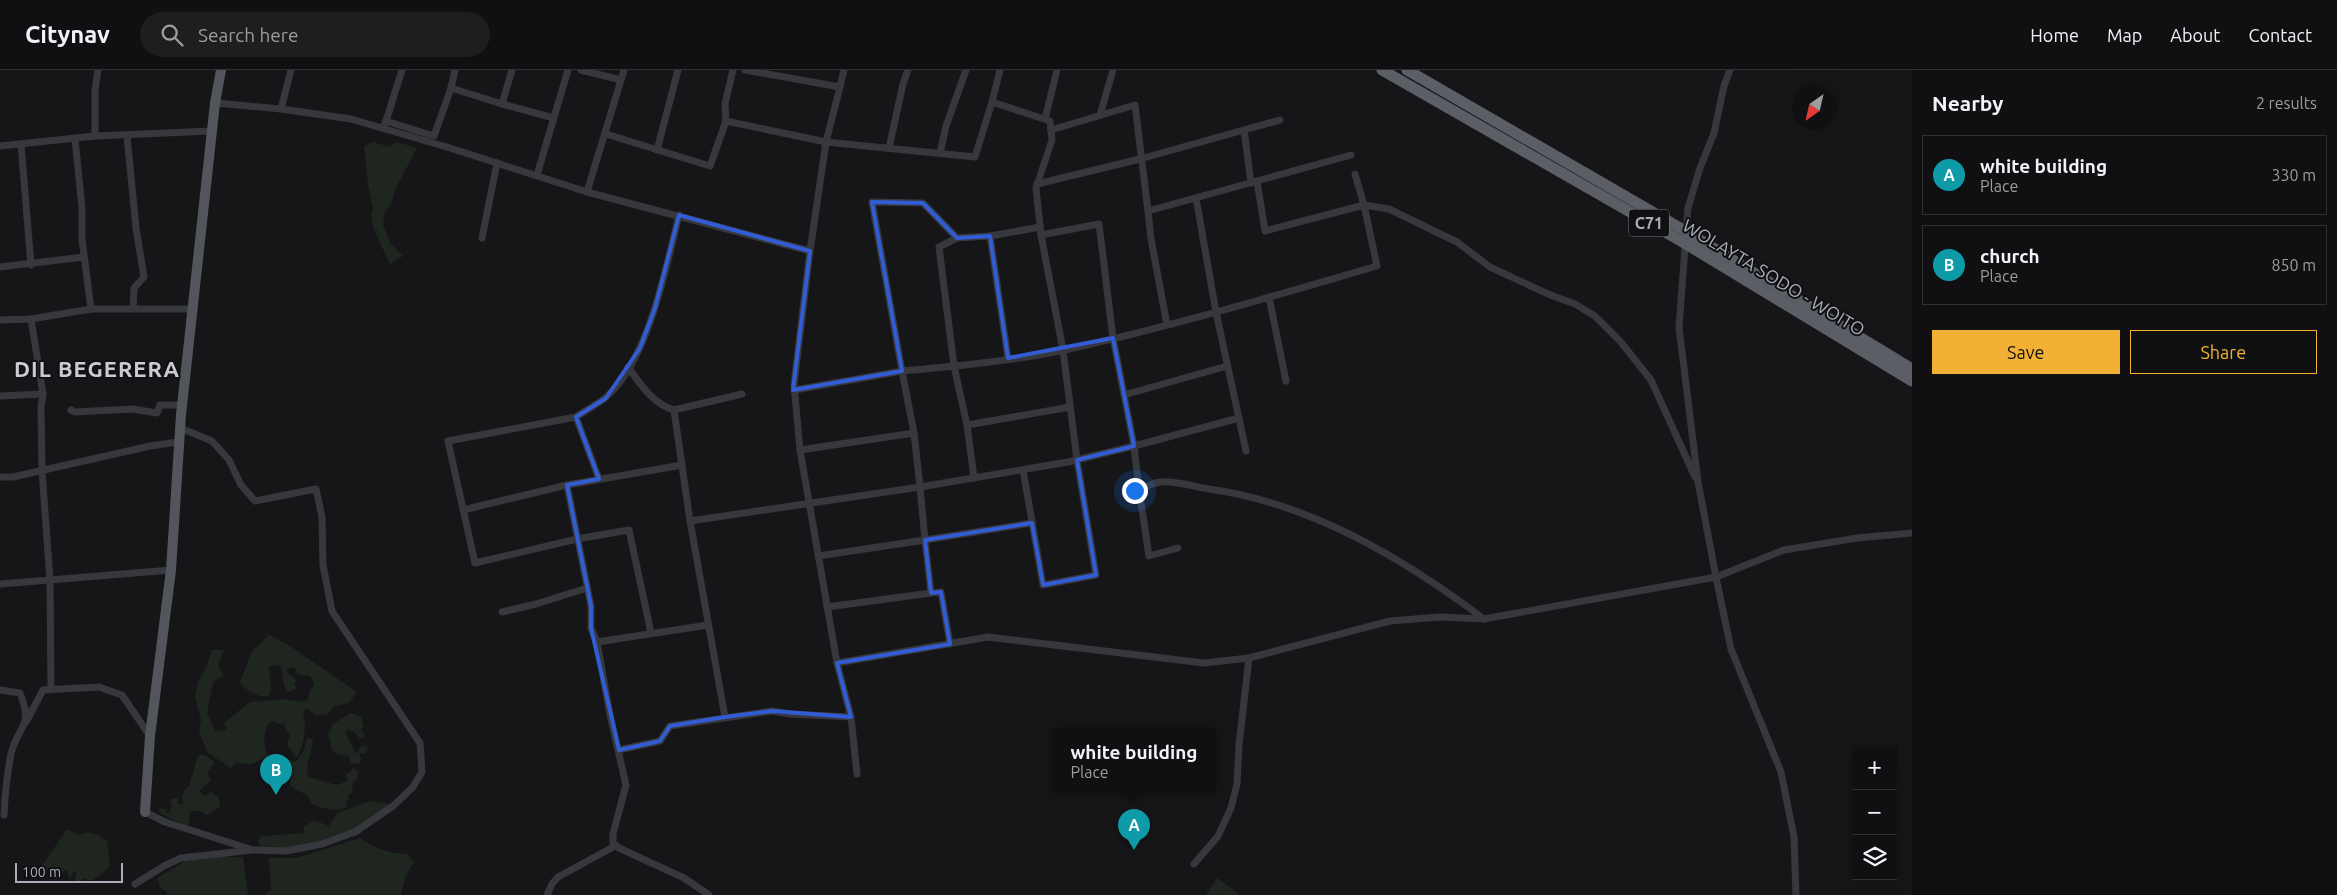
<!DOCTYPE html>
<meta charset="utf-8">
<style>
:root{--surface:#101012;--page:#1e1e20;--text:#f1f3f6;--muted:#9c9d9f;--line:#303032;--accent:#f2b134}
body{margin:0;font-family:Ubuntu,sans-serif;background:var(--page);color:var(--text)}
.controls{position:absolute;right:15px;bottom:15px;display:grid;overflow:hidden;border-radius:0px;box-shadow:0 5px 20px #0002}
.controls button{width:45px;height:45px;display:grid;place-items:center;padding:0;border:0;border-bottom:1px solid var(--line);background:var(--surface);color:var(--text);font:25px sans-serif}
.compass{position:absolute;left:1792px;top:15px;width:45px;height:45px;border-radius:50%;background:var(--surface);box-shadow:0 5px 20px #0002;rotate:214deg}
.scale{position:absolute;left:15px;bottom:12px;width:108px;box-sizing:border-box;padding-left:5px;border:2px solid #a8adb8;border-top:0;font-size:14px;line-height:18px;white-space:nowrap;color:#a8adb8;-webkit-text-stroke:4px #111113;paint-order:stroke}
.you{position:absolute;left:1134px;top:420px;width:18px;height:18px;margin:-12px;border:4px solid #fff;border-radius:50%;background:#1a73e8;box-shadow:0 0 0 8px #1a73e833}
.badge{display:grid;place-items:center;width:32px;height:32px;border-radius:50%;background:var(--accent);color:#fff;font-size:16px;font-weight:700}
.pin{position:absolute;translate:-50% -41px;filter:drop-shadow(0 1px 2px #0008)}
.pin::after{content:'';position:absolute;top:26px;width:18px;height:15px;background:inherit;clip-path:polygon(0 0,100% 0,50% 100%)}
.popup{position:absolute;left:1053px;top:658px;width:162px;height:65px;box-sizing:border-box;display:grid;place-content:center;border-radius:0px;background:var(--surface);filter:drop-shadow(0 1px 4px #0005);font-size:16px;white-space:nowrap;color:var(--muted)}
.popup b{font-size:19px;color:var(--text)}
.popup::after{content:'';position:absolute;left:50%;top:100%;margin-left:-10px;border:10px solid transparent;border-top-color:var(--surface)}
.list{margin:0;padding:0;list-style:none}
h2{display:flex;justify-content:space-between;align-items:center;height:65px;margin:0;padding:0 20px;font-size:21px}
h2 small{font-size:16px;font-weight:400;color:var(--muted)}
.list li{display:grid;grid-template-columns:32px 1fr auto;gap:15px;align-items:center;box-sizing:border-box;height:80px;margin:0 10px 10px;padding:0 10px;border:1px solid var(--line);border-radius:0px}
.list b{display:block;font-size:19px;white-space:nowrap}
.list p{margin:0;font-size:16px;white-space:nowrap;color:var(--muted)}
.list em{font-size:16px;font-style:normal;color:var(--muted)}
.actions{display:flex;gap:10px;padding:15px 20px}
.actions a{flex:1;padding:11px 0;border:1px solid var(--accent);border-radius:0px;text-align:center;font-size:18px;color:var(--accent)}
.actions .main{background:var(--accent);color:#111}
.icon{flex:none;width:28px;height:28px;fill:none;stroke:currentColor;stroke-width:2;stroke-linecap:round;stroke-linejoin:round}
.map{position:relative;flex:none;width:1912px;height:825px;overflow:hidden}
header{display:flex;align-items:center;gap:30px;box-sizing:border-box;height:70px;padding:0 25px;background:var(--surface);border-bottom:1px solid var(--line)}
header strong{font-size:24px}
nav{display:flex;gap:28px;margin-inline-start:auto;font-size:18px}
.search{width:350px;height:45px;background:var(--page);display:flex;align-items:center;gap:12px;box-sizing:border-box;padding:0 18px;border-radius:28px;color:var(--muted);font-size:19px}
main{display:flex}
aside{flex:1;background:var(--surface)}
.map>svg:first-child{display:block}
.green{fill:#1e261f}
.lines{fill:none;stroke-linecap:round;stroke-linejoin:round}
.minor{stroke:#37383d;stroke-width:7}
.primary{stroke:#53555c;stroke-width:10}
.trunk{stroke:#5b5e65;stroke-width:11}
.marked{fill:none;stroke:#325cd3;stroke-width:4;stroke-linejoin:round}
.labels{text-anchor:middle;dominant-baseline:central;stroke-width:4;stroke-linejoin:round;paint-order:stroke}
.shield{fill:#111113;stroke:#7b7e86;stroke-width:1}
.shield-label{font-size:16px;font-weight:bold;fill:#a8adb8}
.street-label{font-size:18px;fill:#a8adb8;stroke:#111113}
.district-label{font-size:22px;font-weight:bold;letter-spacing:1px;fill:#c9ccd4;stroke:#111113}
</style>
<header>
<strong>Citynav</strong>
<div class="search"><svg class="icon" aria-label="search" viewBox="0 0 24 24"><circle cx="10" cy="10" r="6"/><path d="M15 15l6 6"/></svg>Search here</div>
<nav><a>Home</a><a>Map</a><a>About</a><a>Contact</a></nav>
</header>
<main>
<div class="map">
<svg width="1912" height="825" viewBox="0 0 1912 825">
<rect width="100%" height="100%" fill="#161618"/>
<!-- green -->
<g class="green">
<polygon points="373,72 390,77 397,72 417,78 396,118 391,134 385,142 383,155 390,173 403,186 390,194 373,158 371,146 373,138 368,115 364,76"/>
<path d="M269 565 287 574 357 622 349 633 334 636 328 644 315 645 307 638 303 642C307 656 304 675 297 688L287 675 290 666 283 653 279 654 272 650C262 660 263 674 268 687L251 694 236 693 231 698 208 683 199 662 201 651 195 626 198 611 207 596 212 579 224 580 218 595 224 606 213 612 207 643 215 661 227 660 224 653 250 632 283 629 301 632 308 630 309 624 314 613 310 606 298 604 294 597 287 598V602L296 610 294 615 297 618 288 622 284 616 281 596 278 595 269 597 271 618 269 626C258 628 246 621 240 612L252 581Z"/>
<polygon points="351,643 361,647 364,658 361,659 365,666 360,669 355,662 347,659 345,662 356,684 362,675 364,677 366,675 368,679 365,684 359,683 361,690 358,694 351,693 348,686 337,684 331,679 330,669 328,667 329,660 332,658 331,655"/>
<path d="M307 668 313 669C313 682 304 695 308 707L337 715 347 711 346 704 352 701V697L358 702 357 710H354L351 719 354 721 348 725 349 729 345 734 347 737C334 742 324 739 312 734L308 726 290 716 292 701 285 699 284 696 290 690 296 692 304 680Z"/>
<polygon points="198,685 205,685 215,692 207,703 211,710 199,721 205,726 211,722 219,728 220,736 207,745 201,741 190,741 189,754 186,756 158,742 160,739 167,739 166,742 168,743 172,737 170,729 178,728 178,734 183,734 182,727 184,720 189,716"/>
<path d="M370 731 389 734C384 742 376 746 368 751 333 775 303 776 262 780L258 772 261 766 304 763V757L314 750 329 756 337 743Z"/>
<path d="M67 759 79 765C90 760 97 764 107 771L110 795 103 803 91 811 84 808 80 813 75 811 76 803 74 801 70 809 66 799 58 808 42 796Z"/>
<path d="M360 768C376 779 388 783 407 784L414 792 405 807 401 825H264L271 820 269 788H296Z"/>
<polygon points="220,787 243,787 248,825 167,825 167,822 160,818 158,808 185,791"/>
<polygon points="1217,808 1239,824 1240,825 1206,825"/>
</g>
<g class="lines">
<!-- minor -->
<g class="minor">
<polyline points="581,0 621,10"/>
<polyline points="745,0 840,17 844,0"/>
<polyline points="1730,0 1724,16 1714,63 1700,98 1688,138 1679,257 1698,412 1716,507 1731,579 1781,702 1794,767 1796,825"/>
<polyline points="451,18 455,0"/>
<polyline points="992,32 1000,0"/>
<polyline points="215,33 281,39 351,49 450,78 587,122 810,181 794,314 800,380"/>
<polyline points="502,34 554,48"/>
<polyline points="281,39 291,0"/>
<polyline points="1100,45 1113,0"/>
<polyline points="1045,49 1057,0"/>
<polyline points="386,51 402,0"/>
<polyline points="726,51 725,34 733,0"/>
<polyline points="383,58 386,51 434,66 451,18 502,34 512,0"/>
<polyline points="1244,60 1251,113"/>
<polyline points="606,64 710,96 726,51 826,72 840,17"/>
<polyline points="95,66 95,20 98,0"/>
<polyline points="127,66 136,158 144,207 134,218 133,238"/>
<polyline points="75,69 82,138 82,169 91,239"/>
<polyline points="21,74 31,195"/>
<polyline points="0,76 95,66 212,61"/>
<polyline points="889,78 903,14 908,0"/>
<polyline points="657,80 678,0"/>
<polyline points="940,83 946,56 966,0"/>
<polyline points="1355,104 1364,135 1389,139 1457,172 1490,197 1548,224 1575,234 1595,246 1620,271 1651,310 1695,407"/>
<polyline points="537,105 568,0"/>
<polyline points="1257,111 1351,85"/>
<polyline points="1037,114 1140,89 1280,50"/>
<polyline points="587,122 624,0"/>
<polyline points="1196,128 1216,242 1246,381"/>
<polyline points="1148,141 1151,169 1167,255"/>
<polyline points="990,166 1040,157"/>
<polyline points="482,168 497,93"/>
<polyline points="957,168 939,177 954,296 967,355"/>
<polyline points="810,181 826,72 975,87 992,32 1050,51 1052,70 1036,118 1041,165"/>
<polyline points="0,197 84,187"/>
<polyline points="1269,227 1286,311"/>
<polyline points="31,249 43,324"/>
<polyline points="0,250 31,249 91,239 194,239"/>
<path d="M628 297C641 315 653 334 674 340L742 324"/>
<polyline points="795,320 902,301 872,132 923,133 957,168 990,166 1008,288"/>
<polyline points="1124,325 1227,296"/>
<polyline points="0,326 43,324 41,337 42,401 50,510 0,514"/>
<polyline points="71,340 75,342 132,339 157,343 160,335 182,335"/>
<polyline points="674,340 690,451 725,647"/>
<polyline points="576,347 448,371 475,493 577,469 629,460 651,563"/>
<path d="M914 363 902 301C956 296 1012 291 1065 280 1170 257 1273 226 1377 196L1364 135 1265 161 1257 111 1148 141 1135 35 1051 60"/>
<polyline points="682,395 567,415 591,536 591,558 597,572 610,645 626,715 613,764 613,773 619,778 684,808 709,825"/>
<polyline points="1023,400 1043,515 1096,505 1077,390 1063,280 1041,165 1099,154 1113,268 1134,376 1239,348"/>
<polyline points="0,407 13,407 150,376 178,372"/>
<polyline points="974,408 967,355 1070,337"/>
<path d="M599 409 576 347C585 341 596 335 605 328 648 292 666 198 679 145"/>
<polyline points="1139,419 1149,486 1178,478"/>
<polyline points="463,440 567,415"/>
<polyline points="690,451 920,417 925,470 1032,453"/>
<polyline points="818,486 925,470 931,523 941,522 950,574"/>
<polyline points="827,537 931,523"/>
<polyline points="502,542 536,534 587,518"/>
<polyline points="597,572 708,555"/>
<path d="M837 593 800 380 914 363 920 417 1068 392 1134 376 1139 419C1146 417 1153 413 1160 412 1173 410 1196 417 1209 419 1310 433 1403 488 1484 549"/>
<path d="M0 620 20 623C34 657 18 655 11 684 7 704 5 724 4 745"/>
<polyline points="51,620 50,510 171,500"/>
<polyline points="26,652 43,620 99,617 122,625 150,666"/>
<polyline points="619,680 660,671 670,656 772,641 790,644 851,647"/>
<polyline points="857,704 851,647 837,593 988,567 1204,593 1249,588 1390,551 1440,547 1484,549 1716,507 1784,480 1857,468 1912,463"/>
<polyline points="145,742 165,752 250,779"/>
<polyline points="1194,794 1218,766 1231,738 1237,714 1239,675 1249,588"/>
<polyline points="135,814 164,796 181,788 253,780 286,781 322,774 355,762 393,736 413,717 422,702 420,673 332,541 323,495 322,447 316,419 255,431 241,415 229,390 212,371 180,358"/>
<polyline points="547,825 552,814 558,807 615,776"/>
</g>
<!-- primary -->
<polyline class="primary" points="145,742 150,666 171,500 181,345 215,33 221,0"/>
<!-- trunk -->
<g class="trunk">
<polyline points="1382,0 1686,174 1912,311"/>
<polyline points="1407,0 1687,162 1912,299"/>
</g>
</g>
<!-- marked area -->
<path class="marked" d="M872 132 923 133 957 168 990 166 1008 288 1113 268 1134 376 1077 390 1096 505 1043 515 1032 453 925 470 931 523 941 522 950 574 837 593 851 647 772 641 725 647 670 656 660 671 619 680 591 558V536L567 415 599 409 576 347 606 328 640 278 655 238 679 145 810 181 793 320 902 301Z"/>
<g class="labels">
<!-- shield labels -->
<rect class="shield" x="1629" y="139.5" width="40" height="27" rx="4"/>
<g class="shield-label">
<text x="1649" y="153">C71</text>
</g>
<!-- street labels -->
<g class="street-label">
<text transform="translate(1774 207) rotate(31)">WOLAYTA SODO - WOITO</text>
</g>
<!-- district labels -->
<g class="district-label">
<text x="97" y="298">DIL BEGERERA</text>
</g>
</g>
</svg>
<div class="controls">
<button>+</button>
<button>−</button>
<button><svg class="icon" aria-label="layers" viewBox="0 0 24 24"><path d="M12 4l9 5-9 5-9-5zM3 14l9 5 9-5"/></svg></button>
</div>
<svg class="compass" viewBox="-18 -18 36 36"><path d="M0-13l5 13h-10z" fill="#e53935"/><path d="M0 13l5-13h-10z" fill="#9c9d9f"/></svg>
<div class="scale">100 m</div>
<div class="you"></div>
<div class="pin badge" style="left:1134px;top:780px;background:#0f9aa8">A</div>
<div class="popup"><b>white building</b>Place</div>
<div class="pin badge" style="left:276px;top:725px;background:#0f9aa8">B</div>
</div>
<aside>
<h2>Nearby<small>2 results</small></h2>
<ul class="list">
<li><span class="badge" style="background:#0f9aa8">A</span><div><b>white building</b><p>Place</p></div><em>330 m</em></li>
<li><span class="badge" style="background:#0f9aa8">B</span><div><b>church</b><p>Place</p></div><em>850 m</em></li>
</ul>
<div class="actions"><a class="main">Save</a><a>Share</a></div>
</aside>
</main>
